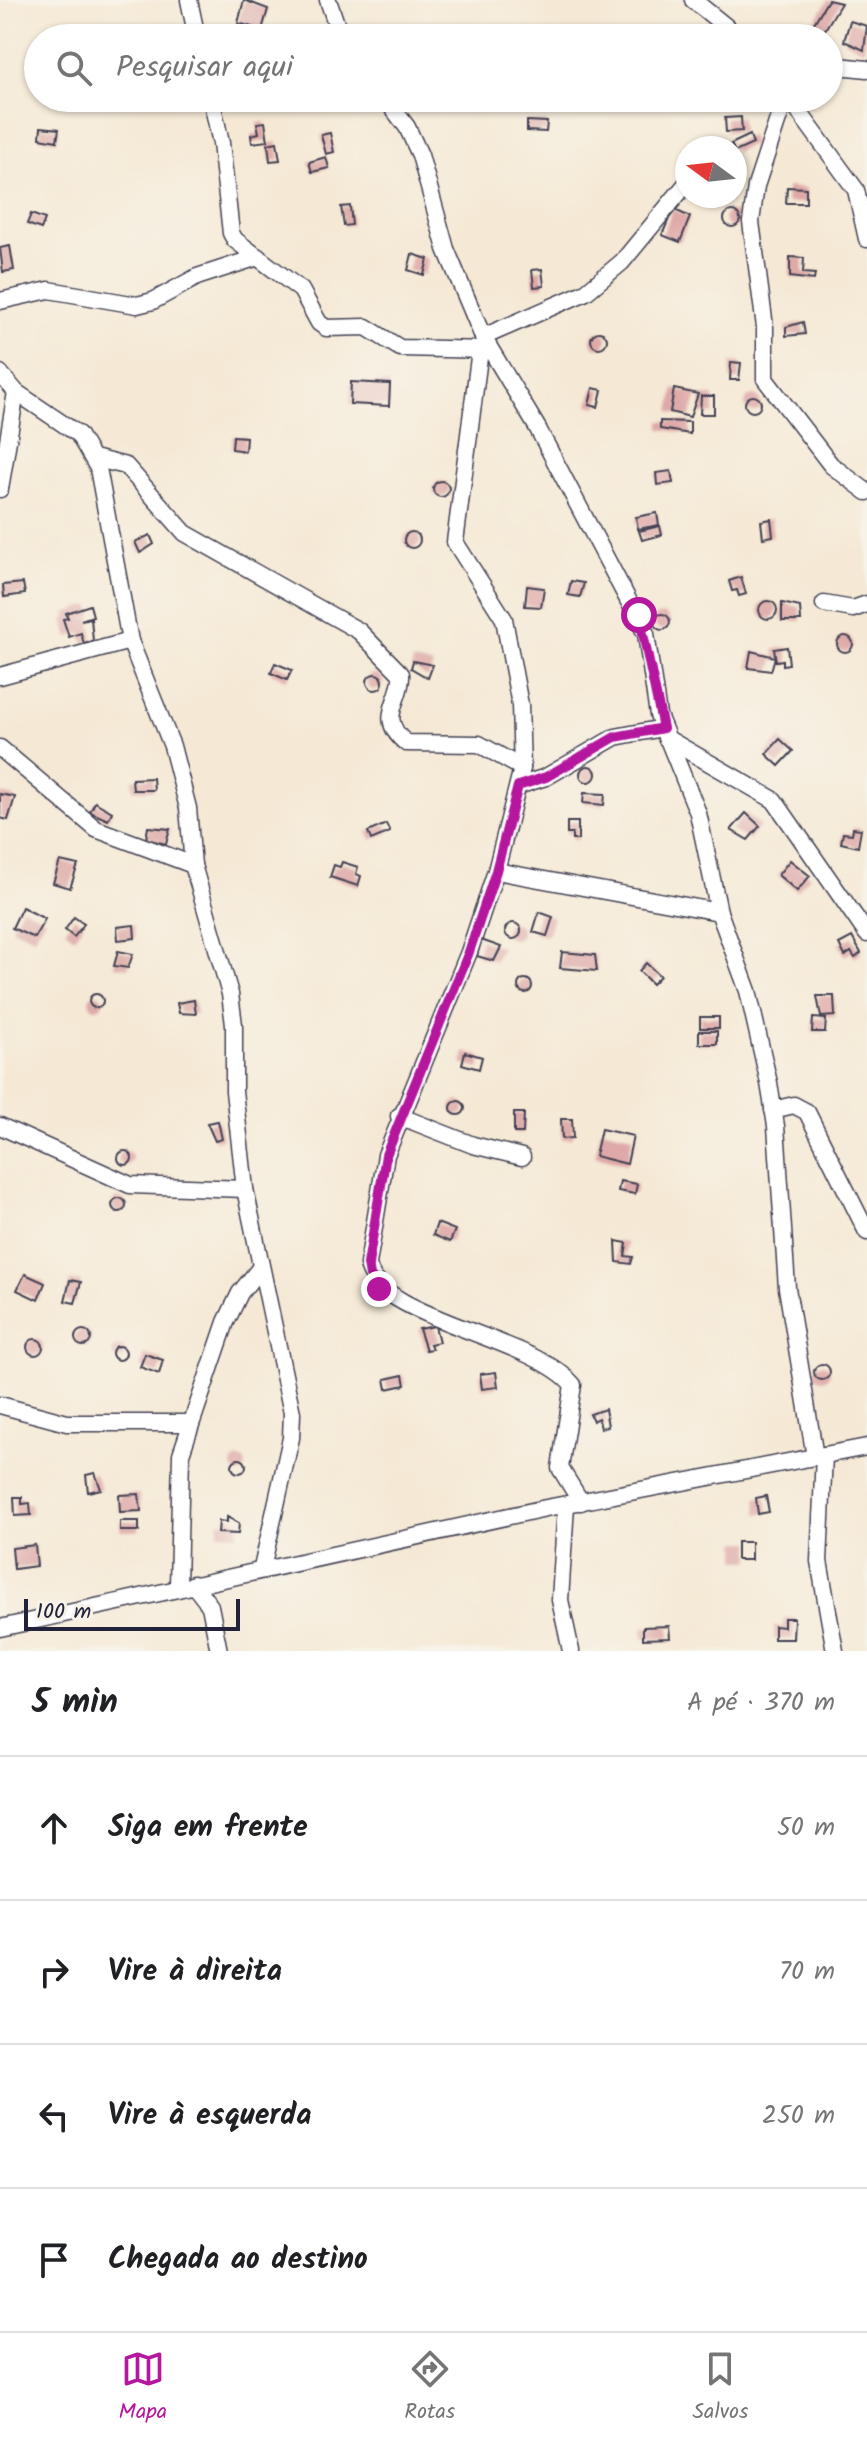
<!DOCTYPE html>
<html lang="pt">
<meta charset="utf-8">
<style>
:root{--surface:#fff;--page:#f6f6f6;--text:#202124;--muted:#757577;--line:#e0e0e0;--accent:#b5179e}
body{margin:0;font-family:Kalam,sans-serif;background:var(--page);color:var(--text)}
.compass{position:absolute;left:675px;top:136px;width:72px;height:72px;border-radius:50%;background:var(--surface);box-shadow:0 2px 6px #0004;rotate:285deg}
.scale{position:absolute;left:24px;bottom:20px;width:216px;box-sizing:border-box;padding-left:8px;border:4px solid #22223b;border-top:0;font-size:22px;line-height:28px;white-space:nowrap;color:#22223b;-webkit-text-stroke:6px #f7f3e8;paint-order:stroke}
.stop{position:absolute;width:24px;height:24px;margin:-18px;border:6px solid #b5179e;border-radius:50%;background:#fff}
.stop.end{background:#b5179e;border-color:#fff;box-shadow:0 2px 8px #0008}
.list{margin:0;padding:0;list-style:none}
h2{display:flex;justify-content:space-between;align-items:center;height:104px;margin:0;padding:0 32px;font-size:34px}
h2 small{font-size:26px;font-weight:400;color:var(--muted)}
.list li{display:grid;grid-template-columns:52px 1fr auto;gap:24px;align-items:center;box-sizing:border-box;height:144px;padding:0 32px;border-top:2px solid var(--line)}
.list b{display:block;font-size:30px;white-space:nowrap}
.list em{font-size:26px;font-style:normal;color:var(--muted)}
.icon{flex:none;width:44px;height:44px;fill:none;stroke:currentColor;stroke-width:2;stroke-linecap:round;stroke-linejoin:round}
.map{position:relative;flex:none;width:867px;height:1651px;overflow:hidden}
.search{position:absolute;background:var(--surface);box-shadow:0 2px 6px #0004;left:24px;right:24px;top:24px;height:88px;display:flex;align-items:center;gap:20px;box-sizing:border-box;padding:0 28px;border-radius:44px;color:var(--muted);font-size:30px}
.sheet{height:680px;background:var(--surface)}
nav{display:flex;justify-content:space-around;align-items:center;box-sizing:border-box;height:112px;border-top:2px solid var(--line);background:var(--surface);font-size:22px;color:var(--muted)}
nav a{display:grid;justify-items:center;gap:4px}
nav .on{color:var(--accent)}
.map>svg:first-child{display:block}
.building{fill:#dea9a8}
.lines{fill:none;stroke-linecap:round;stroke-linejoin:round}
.street-casing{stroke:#424052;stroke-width:19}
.street{stroke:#fff;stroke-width:16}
.route{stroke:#b5179e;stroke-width:10}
</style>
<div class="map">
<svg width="867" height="1651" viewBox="0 0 867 1651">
<rect width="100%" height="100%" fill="#f7f3e8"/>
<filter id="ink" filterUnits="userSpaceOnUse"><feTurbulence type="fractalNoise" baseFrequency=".0125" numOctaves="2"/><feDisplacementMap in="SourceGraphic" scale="16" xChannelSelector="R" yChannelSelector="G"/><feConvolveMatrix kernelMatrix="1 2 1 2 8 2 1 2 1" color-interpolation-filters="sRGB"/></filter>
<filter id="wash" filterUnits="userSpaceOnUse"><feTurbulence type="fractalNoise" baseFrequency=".006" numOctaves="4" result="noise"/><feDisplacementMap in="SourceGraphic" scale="32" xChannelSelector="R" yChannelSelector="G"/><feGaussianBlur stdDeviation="1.8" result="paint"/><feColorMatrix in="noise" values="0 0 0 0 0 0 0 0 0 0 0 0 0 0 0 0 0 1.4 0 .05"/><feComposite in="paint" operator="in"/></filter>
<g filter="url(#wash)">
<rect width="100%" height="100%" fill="#f5e9d5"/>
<g id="blocks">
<!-- building -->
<g class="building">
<polygon points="244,0 268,9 262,30 238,23"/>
<polygon points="828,0 841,3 820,38 805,38"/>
<polygon points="850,21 867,26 864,50 844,41"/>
<polygon points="741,117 742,131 726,132 725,118"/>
<polygon points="527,121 547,122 546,132 527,131"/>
<polygon points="265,122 268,141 252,143 251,135 259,133 257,123"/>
<polygon points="41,127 59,129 57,141 40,138"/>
<polygon points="330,133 334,152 326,154 321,135"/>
<polygon points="750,135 753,144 735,152 731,144"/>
<polygon points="277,142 280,160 270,161 268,144"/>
<polygon points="326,157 329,168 312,172 309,162"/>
<polygon points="787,187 806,188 806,203 786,203"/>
<polygon points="350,206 352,225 344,226 341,207"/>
<polygon points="673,209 690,217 680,242 662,235"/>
<circle cx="732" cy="219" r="8"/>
<polygon points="31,214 45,219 41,229 27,224"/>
<polygon points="10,246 14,270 3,272 0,248"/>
<polygon points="412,254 428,259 424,275 408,270"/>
<polygon points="790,257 804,258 803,273 815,274 814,280 790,277"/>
<polygon points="542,269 544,286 534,287 532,270"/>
<polygon points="803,322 805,334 786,336 786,327"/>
<circle cx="599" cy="340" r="8"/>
<polygon points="731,362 741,363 739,380 730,380"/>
<polygon points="351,382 390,384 389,406 350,404"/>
<polygon points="593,388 602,390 598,407 589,405"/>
<polygon points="674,389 698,394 690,417 670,412"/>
<circle cx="753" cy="404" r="8"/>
<polygon points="701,396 714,396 714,414 700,414"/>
<polygon points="660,421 690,422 690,434 660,429"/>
<polygon points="233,436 246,437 245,451 232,449"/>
<polygon points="671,471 673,483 657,485 656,473"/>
<circle cx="441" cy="489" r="8"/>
<polygon points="657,513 659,525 638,529 636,517"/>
<polygon points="771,519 773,536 763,538 761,521"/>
<polygon points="660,526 662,535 642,540 639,531"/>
<circle cx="412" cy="540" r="8"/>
<polygon points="150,535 154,544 140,553 135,542"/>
<polygon points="741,577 746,594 739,596 737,590 732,591 729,581"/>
<polygon points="571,581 584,583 580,597 568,595"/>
<polygon points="23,583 25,594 4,597 3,585"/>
<polygon points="527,586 544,588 541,607 525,606"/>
<circle cx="768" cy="610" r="9"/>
<polygon points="782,603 800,607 801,621 782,621"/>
<polygon points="90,605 93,616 81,620 91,618 93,641 84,644 81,633 69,637 63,619 68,618 66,613"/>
<circle cx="662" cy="622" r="8"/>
<circle cx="845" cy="644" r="8"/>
<polygon points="787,647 789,664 783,665 783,660 776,661 774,649"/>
<polygon points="751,651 775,657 771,671 748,668"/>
<polygon points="413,661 433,665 428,678 411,668"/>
<polygon points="275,663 292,670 287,680 271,673"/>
<circle cx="375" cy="682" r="8"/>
<polygon points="780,739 793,751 779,766 766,754"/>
<circle cx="588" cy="774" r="8"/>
<polygon points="153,778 154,790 133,790 132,779"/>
<polygon points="584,793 605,794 604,805 583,803"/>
<polygon points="0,794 15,797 8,820 0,818"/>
<polygon points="95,802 112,812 108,820 90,812"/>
<polygon points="746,813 760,826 748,840 731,830"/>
<polygon points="567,822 578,822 578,840 572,840 572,834 567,834"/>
<polygon points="386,824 390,832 371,840 368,832"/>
<polygon points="148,827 170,829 166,844 146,839"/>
<polygon points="853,828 861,829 858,847 841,843 843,833 852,834"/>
<polygon points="790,860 810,876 797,891 778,875"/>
<polygon points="60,861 78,865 70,888 53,883"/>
<polygon points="342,862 358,867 356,874 361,876 358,886 330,877 334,865 340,867"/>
<polygon points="22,907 45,919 34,938 12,928"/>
<polygon points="539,912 553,917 547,936 533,932"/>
<polygon points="74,917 84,924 74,937 65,930"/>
<circle cx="513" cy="931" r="8"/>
<polygon points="134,925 135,938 118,940 117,927"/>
<polygon points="852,937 861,953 855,958 851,952 845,956 839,944"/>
<polygon points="481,940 501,947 494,961 477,956"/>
<polygon points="118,951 133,954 128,968 114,966"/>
<polygon points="562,952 595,955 597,971 560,968"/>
<polygon points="646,963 660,976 652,984 639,971"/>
<circle cx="525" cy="986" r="7"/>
<circle cx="96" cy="1001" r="7"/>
<polygon points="817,996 834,996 835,1016 821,1017"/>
<polygon points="194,1000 196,1014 179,1013 177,1003"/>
<rect x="700" y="1017" width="19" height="11"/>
<polygon points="813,1018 826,1019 825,1032 812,1032"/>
<rect x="699" y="1031" width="18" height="13"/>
<polygon points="465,1052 482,1057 479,1069 462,1064"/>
<circle cx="458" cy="1108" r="7"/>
<polygon points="514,1113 524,1113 523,1133 514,1133"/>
<polygon points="561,1119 572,1119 573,1138 562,1139"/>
<polygon points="218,1121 222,1139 215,1141 207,1123"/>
<polygon points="601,1129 633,1136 627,1164 595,1156"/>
<circle cx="125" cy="1158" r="7"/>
<polygon points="620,1181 637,1184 635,1194 618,1191"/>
<circle cx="119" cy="1205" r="7"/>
<polygon points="437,1223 455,1230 450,1242 433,1235"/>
<polygon points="616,1241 627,1243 625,1256 633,1257 631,1264 617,1262"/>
<polygon points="25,1274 45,1283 38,1300 17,1290"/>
<polygon points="70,1280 81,1282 75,1303 65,1301"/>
<polygon points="435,1326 439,1342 430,1344 432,1349 426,1350 419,1329"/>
<circle cx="83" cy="1338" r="8"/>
<circle cx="35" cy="1347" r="8"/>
<circle cx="119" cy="1353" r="7"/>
<polygon points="145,1354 163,1360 159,1374 140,1367"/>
<circle cx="822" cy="1372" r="8"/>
<polygon points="496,1372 498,1387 482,1389 480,1374"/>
<polygon points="403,1375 405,1385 387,1389 385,1379"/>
<polygon points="605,1409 608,1426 601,1428 598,1418 593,1421 590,1414"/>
<circle cx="239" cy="1466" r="7"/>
<polygon points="95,1473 101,1489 88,1492 86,1475"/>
<polygon points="139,1494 141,1511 120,1512 119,1495"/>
<polygon points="766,1496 769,1512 758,1514 756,1498"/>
<polygon points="14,1497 22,1497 22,1504 30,1503 31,1515 15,1516"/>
<polygon points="227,1517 239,1523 238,1534 218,1533 219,1521 227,1522"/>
<rect x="120" y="1521" width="19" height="10"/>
<rect x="737" y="1542" width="14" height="18"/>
<polygon points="35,1545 37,1566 14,1569 12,1548"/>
<polygon points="784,1618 794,1618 793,1639 774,1639 774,1626 784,1627"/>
<polygon points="669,1626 670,1638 643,1639 643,1627"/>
</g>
</g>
</g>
<g filter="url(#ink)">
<use href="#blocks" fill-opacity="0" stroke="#424052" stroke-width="2"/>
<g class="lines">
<!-- street casing -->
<g class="street-casing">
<g id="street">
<polyline points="189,0 197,38"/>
<polyline points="328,0 341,38"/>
<polyline points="693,0 740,38"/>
<polyline points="829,65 867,69"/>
<polyline points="211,98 221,143 231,233 235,240 301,290 319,323 326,328 366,327 400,348 489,350"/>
<polyline points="385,98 407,127 420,155 446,249 483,337 537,427 646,634 658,715 698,813 719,912 748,991 769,1083 776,1126 787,1288 815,1457"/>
<polyline points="785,98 756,186 751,222 765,327 765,379 831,465 867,492"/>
<polyline points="789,98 856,190 867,239"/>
<polyline points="0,301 49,290 137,305 153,301 197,277 258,257"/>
<polyline points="483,337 586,292 622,262 687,183"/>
<path d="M480 350 455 542 504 619 520 705 522 768 496 871 469 952 386 1155 368 1264C376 1318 536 1338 573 1385L560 1468 581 1502"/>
<polyline points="0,373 16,392 78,434 98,468 130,641 172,746 188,808 193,865 230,994 234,1025 234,1091 245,1189 292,1413 291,1438 262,1568"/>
<path d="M93 458 126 466 185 533 359 631 401 674C403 700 375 717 406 743L479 744 522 768"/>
<polyline points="0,489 16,392"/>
<polyline points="824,604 853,609 867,604"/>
<polyline points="0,676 130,641"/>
<polyline points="666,738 774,800 867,934"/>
<polyline points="0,748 96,829 193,865"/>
<polyline points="518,786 546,777 615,737 663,728"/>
<polyline points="496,871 719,912"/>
<polyline points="773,1110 794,1105 807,1112 867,1232"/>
<polyline points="399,1116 473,1145 522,1157"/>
<polyline points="0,1126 130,1185 245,1189"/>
<polyline points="0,1405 67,1423 190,1423"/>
<polyline points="824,1455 819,1561 835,1651"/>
<polyline points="566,1505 560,1600 571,1651"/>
<polyline points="193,1584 210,1606 219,1651"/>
<polyline points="178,1587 181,1454 226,1322 240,1293 260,1268"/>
<polyline points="0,1628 546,1508 867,1447"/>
</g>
</g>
<!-- street -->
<use href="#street" class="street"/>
</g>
</g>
<g class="lines" filter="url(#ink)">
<!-- route -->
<polyline class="route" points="379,1289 370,1276 368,1264 386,1155 469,952 496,871 518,786 546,777 615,737 663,728 639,615"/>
</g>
</svg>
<svg class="compass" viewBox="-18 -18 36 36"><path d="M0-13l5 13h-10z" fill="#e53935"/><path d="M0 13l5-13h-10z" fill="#757577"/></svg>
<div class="scale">100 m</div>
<div class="stop" style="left:639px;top:615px"></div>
<div class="stop end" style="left:379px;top:1289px"></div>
<div class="search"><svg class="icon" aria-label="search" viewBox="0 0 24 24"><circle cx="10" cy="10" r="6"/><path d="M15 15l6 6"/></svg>Pesquisar aqui</div>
</div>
<section class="sheet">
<h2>5 min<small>A pé · 370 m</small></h2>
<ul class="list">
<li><svg class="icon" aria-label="ahead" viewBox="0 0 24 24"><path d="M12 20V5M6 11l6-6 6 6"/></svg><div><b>Siga em frente</b></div><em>50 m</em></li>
<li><svg class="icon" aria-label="right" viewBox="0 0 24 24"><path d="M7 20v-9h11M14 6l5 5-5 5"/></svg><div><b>Vire à direita</b></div><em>70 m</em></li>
<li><svg class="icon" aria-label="left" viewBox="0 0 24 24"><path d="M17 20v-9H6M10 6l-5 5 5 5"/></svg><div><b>Vire à esquerda</b></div><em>250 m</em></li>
<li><svg class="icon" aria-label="arrive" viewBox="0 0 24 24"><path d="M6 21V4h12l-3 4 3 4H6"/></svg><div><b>Chegada ao destino</b></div></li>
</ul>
</section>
<nav>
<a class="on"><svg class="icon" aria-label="map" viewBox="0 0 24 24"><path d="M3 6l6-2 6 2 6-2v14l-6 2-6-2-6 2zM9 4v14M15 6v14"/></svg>Mapa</a>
<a><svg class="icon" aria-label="directions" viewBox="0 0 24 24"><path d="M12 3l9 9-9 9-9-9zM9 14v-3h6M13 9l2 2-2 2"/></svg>Rotas</a>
<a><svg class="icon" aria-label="saved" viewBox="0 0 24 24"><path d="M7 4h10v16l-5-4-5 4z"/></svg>Salvos</a>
</nav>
